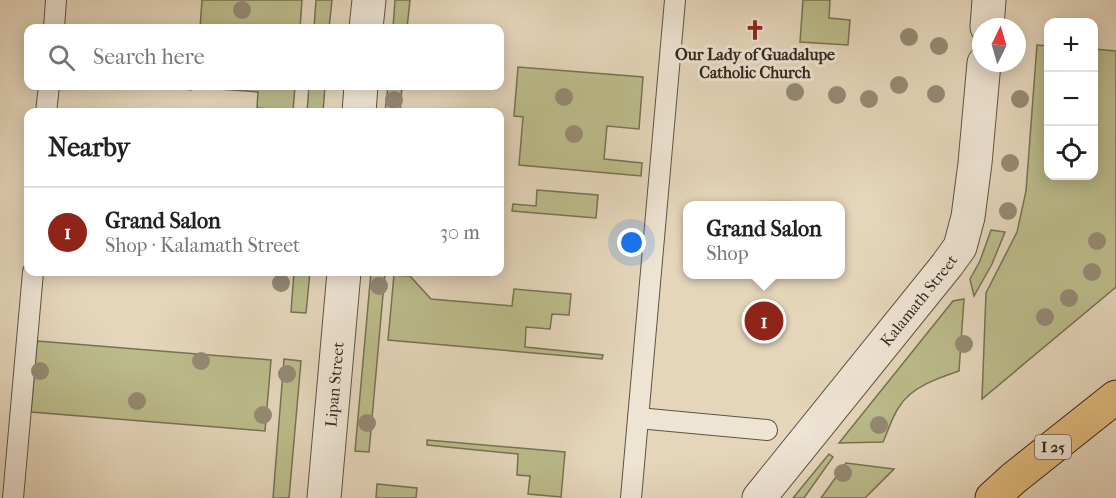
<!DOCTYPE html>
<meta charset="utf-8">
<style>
:root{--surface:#fff;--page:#f2f2f2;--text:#202124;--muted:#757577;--line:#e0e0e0;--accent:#8f2418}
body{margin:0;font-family:"IM FELL French Canon",serif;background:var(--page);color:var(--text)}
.controls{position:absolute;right:18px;top:18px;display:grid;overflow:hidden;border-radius:12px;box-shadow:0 3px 15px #0003}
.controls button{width:54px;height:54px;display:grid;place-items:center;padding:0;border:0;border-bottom:2px solid var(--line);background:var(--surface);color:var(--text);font:30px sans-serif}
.compass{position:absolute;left:972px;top:18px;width:54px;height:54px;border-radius:50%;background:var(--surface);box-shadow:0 3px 15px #0003;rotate:5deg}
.you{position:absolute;left:632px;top:243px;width:21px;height:21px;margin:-15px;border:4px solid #fff;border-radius:50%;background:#1a73e8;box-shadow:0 0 0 9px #1a73e833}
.badge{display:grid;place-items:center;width:39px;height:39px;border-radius:50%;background:var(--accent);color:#fff;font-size:20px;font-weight:700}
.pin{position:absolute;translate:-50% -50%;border:3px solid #fff;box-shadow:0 2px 6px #0006}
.popup{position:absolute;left:683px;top:201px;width:162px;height:78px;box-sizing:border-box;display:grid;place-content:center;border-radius:12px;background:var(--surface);filter:drop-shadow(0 2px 4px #0005);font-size:20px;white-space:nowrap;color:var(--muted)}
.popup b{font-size:22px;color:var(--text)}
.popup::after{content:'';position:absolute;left:50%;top:100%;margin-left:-12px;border:12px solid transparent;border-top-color:var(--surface)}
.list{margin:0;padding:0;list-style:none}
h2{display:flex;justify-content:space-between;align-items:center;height:78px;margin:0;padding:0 24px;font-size:26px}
h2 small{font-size:20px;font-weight:400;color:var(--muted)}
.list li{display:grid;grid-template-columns:39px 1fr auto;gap:18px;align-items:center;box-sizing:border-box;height:90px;padding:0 24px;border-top:2px solid var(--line)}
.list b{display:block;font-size:22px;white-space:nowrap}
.list p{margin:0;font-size:20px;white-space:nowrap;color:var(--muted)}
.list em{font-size:20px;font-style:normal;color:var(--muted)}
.icon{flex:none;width:33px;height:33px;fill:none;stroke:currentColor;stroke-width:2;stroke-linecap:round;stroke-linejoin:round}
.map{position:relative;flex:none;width:1116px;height:498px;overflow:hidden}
.search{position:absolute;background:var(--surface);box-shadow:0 3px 15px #0003;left:24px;top:24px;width:480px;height:66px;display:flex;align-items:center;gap:15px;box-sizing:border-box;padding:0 21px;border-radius:12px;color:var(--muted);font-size:22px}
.panel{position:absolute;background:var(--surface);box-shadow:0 3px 15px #0003;left:24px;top:108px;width:480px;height:168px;border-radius:12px}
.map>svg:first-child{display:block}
.green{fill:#bcbc8b;stroke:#767254;stroke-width:1.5}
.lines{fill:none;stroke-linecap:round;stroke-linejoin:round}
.lane-casing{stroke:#5d5345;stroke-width:22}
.street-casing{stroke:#5d5345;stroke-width:35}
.highway-casing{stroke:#30271e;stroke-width:35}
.lane{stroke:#eee4d3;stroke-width:20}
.street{stroke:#eee4d3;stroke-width:33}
.highway{stroke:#e2bb7e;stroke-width:33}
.tree{fill:#958a74}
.labels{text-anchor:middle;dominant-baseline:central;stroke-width:6;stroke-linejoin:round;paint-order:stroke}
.shield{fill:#eee4d3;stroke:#696054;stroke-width:1.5}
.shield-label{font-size:15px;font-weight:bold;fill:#30271e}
.poi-label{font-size:16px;font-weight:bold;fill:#30271e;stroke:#eee4d3}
.street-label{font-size:16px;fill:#30271e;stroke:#eee4d3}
</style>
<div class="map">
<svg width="1116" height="498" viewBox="0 0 1116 498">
<rect width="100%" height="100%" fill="#e5d6bb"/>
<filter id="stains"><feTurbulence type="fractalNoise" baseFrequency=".00333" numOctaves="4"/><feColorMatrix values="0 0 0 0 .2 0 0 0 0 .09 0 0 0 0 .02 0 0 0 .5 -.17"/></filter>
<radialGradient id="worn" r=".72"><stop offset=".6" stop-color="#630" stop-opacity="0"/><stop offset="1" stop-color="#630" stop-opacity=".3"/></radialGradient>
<!-- green -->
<g class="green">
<polygon points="202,0 302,0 300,28 200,28"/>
<polygon points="316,0 332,0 329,28 314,28"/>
<polygon points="395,0 410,0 407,28 393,28"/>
<polygon points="803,0 830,0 829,18 850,20 848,45 800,42"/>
<polygon points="1037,45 1048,46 1048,176 1094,176 1094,49 1116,51 1116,287 982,399 986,293 1017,232 1026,191"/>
<polygon points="518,67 643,77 639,129 607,126 604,159 642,163 641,176 519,165 523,117 514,116"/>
<polygon points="185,86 295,86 293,111 257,108 258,92 192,87 191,90 185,89"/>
<polygon points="309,86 325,86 323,112 307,112"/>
<polygon points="388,86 402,86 400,112 385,112"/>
<polygon points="537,190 598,195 596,218 512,211 513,204 536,206"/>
<polygon points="991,230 1005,232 992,264 974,296 970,279 980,261"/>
<polygon points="294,272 310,272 306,313 291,312"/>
<polygon points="371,272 385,272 369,452 355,451"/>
<polygon points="394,275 410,276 431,299 512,306 514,289 571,294 569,315 552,314 550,329 526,327 525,347 603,355 602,359 388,340"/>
<path d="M964 299 959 371C938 378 911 387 899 407 892 417 888 431 883 442L839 443 953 301Z"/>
<polygon points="37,341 271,360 265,431 31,412"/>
<polygon points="284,359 301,361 289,498 273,498"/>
<polygon points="427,440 565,452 561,497 528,494 530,476 517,475 518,454 427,445"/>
<polygon points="829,454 833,457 804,498 793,498"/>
<polygon points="846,463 894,469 865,498 821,498"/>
<polygon points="377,484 417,488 416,498 376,498"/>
</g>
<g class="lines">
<!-- lane casing -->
<g class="lane-casing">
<g id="lane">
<polyline points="54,28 56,0"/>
<polyline points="46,112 49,86"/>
<polyline points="638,418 767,430"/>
<polyline points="13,498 33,272"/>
<polyline points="631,498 675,0"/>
</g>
</g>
<!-- street casing -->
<g class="street-casing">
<g id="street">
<polyline points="987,27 989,0"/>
<polyline points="366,28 369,0"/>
<polyline points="359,112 361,86"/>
<path id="s1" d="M324 498 344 272"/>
<path id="s2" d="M759 498 947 265 960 247 968 217 975 163 984 63"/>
</g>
</g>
<!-- highway casing -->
<g class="highway-casing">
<polyline id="highway" points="992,498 1014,478 1116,397"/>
</g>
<!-- lane -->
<use href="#lane" class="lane"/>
<!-- street -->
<use href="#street" class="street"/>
<!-- highway -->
<use href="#highway" class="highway"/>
</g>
<!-- trees -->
<g class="tree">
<circle cx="242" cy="10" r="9"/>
<circle cx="909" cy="37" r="9"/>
<circle cx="939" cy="46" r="9"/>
<circle cx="899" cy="85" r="9"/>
<circle cx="795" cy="92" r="9"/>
<circle cx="936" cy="94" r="9"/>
<circle cx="837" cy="95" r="9"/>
<circle cx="564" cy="97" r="9"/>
<circle cx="869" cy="99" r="9"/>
<circle cx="1020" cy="99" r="9"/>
<circle cx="394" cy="100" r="9"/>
<circle cx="574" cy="134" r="9"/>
<circle cx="1010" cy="163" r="9"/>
<circle cx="1008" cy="211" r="9"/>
<circle cx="1097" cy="241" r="9"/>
<circle cx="1092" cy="272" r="9"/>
<circle cx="281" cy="283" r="9"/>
<circle cx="379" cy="286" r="9"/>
<circle cx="1069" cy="298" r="9"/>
<circle cx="1045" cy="317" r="9"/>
<circle cx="964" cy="344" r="9"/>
<circle cx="201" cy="361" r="9"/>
<circle cx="40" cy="371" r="9"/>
<circle cx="287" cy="374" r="9"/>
<circle cx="137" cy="401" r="9"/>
<circle cx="263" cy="415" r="9"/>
<circle cx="367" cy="423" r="9"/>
<circle cx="879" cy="425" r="9"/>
<circle cx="843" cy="473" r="9"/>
</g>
<!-- icons -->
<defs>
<g id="church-bare" transform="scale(1.62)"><path d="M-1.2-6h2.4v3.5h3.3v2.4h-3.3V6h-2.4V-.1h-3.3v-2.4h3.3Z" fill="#8f2418" stroke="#eee4d3" stroke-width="2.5" paint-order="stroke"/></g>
</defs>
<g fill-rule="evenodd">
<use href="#church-bare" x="755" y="30"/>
</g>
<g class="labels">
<!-- shield labels -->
<rect class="shield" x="1035" y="435" width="36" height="24" rx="4.5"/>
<g class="shield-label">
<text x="1053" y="447">I 25</text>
</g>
<!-- poi labels -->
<g class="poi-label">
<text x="755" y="54">Our Lady of Guadalupe<tspan x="755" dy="18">Catholic Church</tspan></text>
</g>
<!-- street labels -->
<g class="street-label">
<text stroke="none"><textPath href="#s2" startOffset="254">Kalamath Street</textPath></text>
<text stroke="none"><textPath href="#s1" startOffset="114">Lipan Street</textPath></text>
</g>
</g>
<rect width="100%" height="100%" filter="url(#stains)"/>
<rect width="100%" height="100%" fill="url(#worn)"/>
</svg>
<div class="controls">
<button>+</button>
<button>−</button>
<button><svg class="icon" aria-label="locate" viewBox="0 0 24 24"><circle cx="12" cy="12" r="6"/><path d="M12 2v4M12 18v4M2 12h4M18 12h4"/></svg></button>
</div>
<svg class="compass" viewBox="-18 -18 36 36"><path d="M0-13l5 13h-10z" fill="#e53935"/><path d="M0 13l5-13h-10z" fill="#757577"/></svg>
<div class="you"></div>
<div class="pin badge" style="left:764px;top:321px">1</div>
<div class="popup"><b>Grand Salon</b>Shop</div>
<div class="search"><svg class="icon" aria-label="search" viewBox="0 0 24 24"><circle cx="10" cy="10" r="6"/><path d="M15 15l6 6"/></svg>Search here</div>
<section class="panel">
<h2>Nearby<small></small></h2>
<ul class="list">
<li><span class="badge">1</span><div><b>Grand Salon</b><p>Shop · Kalamath Street</p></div><em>30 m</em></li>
</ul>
</section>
</div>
